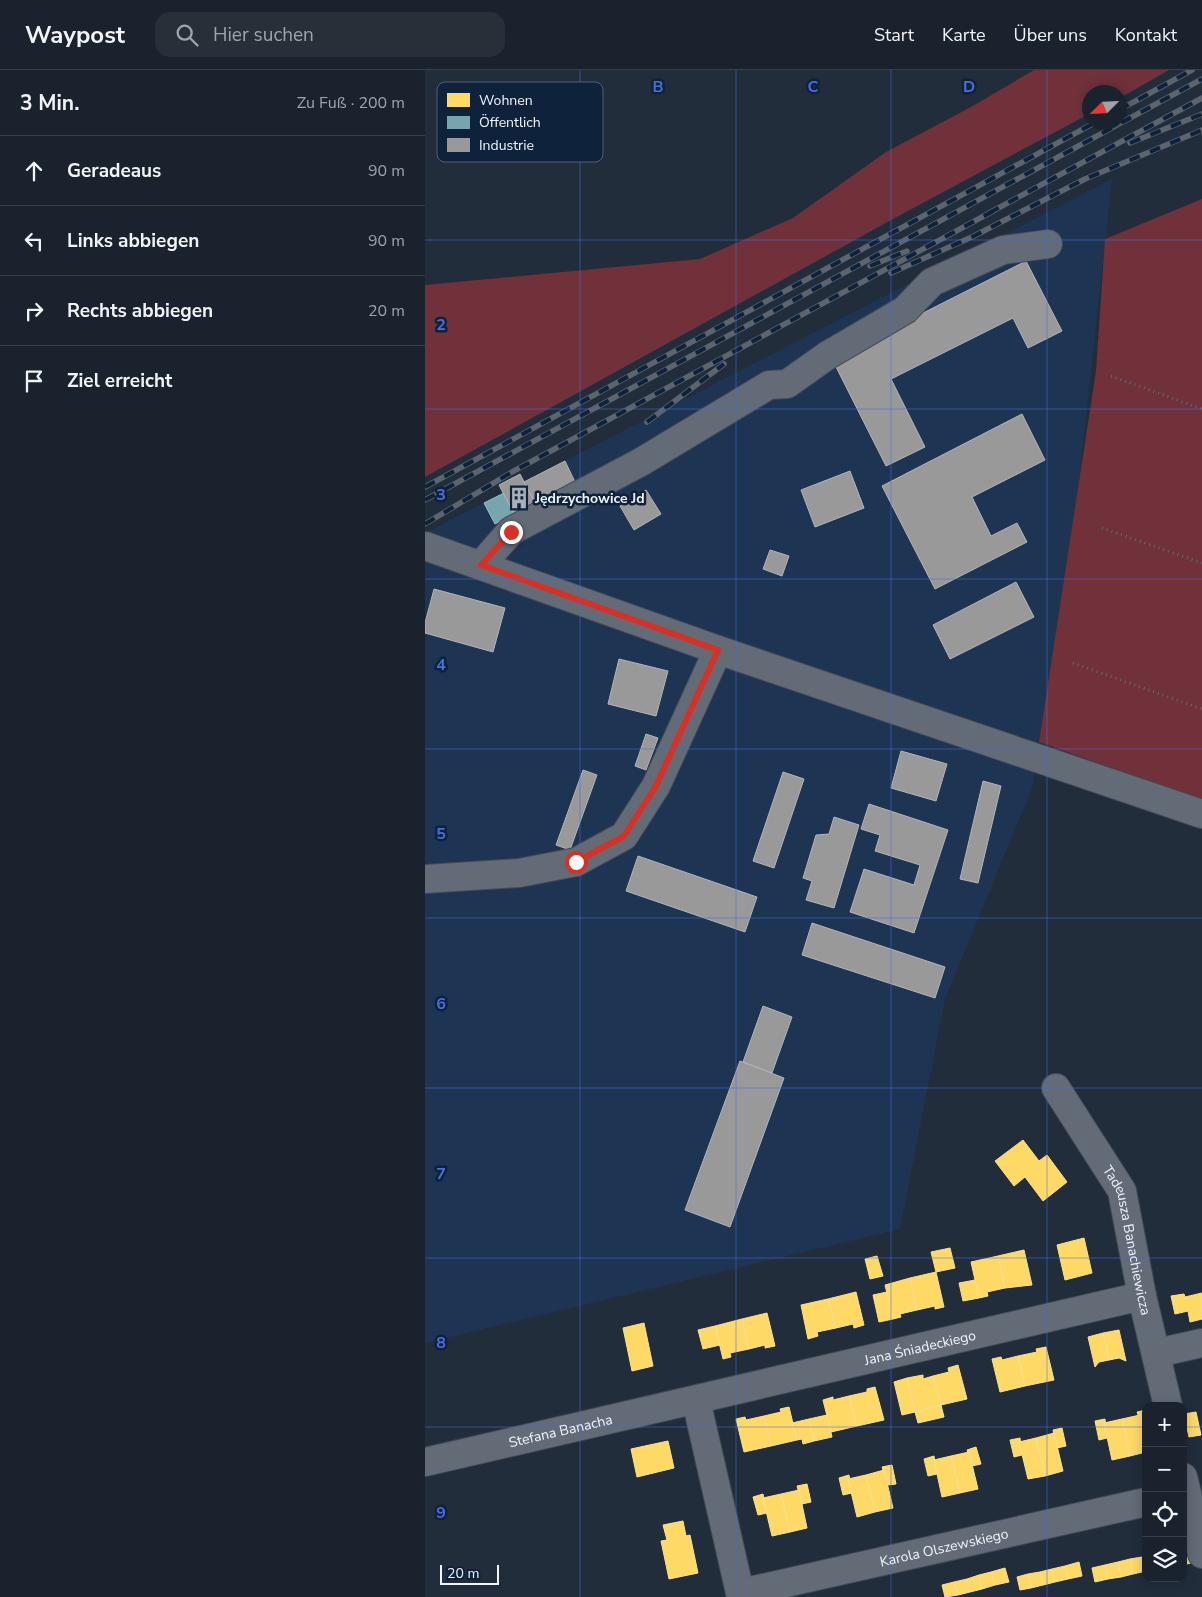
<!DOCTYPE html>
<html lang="de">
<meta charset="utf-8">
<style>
:root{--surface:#1a222d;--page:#272f39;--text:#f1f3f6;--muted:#9fa4aa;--line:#383f49}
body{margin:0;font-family:"Nunito Sans",sans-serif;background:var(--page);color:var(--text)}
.controls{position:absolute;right:15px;bottom:15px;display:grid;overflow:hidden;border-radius:10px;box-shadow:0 2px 12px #0003}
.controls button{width:45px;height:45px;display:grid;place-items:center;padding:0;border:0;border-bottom:1px solid var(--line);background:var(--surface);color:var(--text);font:25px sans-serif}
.compass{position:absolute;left:657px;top:15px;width:45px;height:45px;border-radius:50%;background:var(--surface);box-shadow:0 2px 12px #0003;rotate:246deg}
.scale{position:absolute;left:15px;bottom:12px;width:59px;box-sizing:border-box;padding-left:5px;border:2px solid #f0f5fc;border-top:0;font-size:14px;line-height:18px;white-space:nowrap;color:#f0f5fc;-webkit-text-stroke:4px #0e223b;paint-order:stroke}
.stop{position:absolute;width:15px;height:15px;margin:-11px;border:4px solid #d93025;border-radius:50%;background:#fff}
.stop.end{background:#d93025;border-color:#fff;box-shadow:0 1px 5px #0008}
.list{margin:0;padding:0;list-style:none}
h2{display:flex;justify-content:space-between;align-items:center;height:65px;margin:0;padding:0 20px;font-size:21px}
h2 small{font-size:16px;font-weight:400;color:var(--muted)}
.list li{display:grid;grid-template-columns:32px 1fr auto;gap:15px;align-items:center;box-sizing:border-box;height:70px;padding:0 20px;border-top:1px solid var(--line)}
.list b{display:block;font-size:19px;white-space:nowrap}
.list em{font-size:16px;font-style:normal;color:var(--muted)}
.icon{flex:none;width:28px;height:28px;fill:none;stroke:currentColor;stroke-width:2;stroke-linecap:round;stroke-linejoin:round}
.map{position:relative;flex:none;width:777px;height:1527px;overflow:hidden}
header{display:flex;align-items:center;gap:30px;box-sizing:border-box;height:70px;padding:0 25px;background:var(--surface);border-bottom:1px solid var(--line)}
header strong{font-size:24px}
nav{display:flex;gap:28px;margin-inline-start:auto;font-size:18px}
.search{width:350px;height:45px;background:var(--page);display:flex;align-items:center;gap:12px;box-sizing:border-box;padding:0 18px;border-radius:15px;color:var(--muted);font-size:19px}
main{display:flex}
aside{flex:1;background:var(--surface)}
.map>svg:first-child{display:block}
.built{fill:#1d3452}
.green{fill:#70313b}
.homes{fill:#ffd966;stroke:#fae193}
.public{fill:#76a5af;stroke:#9bbdc6}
.industry{fill:#999;stroke:#b3b5b7}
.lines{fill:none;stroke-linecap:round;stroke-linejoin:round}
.minor-casing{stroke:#434b56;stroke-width:30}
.path{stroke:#616973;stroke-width:3;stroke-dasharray:1 4;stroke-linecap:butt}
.minor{stroke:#636b77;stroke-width:28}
.rail-casing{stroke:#5c646f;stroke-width:5.5}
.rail{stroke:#0e223b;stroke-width:4;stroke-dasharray:11;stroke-linecap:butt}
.route{stroke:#d93025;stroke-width:6}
.grid{fill:none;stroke:#476fdf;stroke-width:1;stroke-opacity:0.55}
.labels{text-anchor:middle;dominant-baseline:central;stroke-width:5;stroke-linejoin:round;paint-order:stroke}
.poi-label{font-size:14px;font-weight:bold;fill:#f0f5fc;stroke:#0e223b;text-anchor:start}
.street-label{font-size:14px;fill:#f0f5fc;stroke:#0e223b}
.key{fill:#0e223b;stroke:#526175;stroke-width:1}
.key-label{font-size:14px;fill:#f0f5fc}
.grid-label{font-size:16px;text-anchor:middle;font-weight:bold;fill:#476fdf;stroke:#0e223b;stroke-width:5;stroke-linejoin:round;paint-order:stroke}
</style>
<header>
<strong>Waypost</strong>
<div class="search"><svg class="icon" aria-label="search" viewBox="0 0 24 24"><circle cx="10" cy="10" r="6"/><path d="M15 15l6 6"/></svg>Hier suchen</div>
<nav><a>Start</a><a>Karte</a><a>Über uns</a><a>Kontakt</a></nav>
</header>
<main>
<aside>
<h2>3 Min.<small>Zu Fuß · 200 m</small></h2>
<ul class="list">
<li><svg class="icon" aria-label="ahead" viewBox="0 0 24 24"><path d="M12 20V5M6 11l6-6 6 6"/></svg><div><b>Geradeaus</b></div><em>90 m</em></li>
<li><svg class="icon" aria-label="left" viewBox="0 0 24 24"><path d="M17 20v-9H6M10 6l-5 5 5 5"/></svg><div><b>Links abbiegen</b></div><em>90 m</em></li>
<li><svg class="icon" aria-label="right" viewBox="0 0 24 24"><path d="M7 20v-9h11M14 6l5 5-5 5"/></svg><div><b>Rechts abbiegen</b></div><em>20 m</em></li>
<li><svg class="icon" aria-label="arrive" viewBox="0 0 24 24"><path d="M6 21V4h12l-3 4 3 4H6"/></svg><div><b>Ziel erreicht</b></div></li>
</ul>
</aside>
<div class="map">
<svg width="777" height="1527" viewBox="0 0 777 1527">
<rect width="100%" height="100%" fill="#222d3c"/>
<!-- built -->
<polygon class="built" points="687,109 654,412 607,718 520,929 475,1159 0,1273 0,463"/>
<!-- green -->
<g class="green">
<polygon points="609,0 744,0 695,28 694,22 664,22 664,44 468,149 0,407 0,215 275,189 368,148 461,82 546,37"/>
<polygon points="777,129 777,730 614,672 671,301 680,169"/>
</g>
<!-- homes -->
<g class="homes">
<polygon points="598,1070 614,1091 622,1085 642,1112 618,1131 600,1107 589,1116 570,1091"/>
<polygon points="659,1168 667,1203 640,1210 632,1175"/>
<polygon points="525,1178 530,1198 511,1202 506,1182"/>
<polygon points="599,1180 607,1215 580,1218 573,1186"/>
<polygon points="452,1186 458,1206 445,1209 440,1189"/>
<polygon points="573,1186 580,1218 562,1222 563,1226 554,1228 546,1192"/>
<polygon points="511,1202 519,1237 510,1239 510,1236 492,1240 485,1208"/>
<polygon points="485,1208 492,1240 475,1244 476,1247 468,1249 460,1215"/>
<polygon points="550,1210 554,1228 538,1231 534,1213"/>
<polygon points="431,1222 439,1255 429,1258 428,1254 411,1258 403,1229"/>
<polygon points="462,1222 468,1249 454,1252 448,1225"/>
<polygon points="777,1223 777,1249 765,1252 763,1241 750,1244 746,1226 759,1224 760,1227"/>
<polygon points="403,1229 411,1258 392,1262 393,1266 383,1269 376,1235"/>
<polygon points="342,1243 350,1276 340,1278 340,1275 324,1279 317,1249"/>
<polygon points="317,1249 324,1279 305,1283 306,1287 298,1289 290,1256"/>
<polygon points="219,1253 228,1296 207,1301 198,1258"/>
<polygon points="290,1256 295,1275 278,1279 273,1260"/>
<polygon points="694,1260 701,1291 694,1288 684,1290 678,1263"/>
<polygon points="678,1263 684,1290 674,1292 670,1297 663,1267"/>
<polygon points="621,1277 629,1310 600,1316 593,1286 612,1282 611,1279"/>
<polygon points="593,1286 600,1316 575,1322 567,1289 576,1287 577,1290"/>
<polygon points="533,1295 542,1329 516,1335 508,1306 524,1302 523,1298"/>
<polygon points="498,1305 498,1309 508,1306 516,1335 490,1342 482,1308"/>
<polygon points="482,1308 490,1342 477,1345 469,1312"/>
<polygon points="450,1317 459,1350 432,1356 424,1326 442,1322 442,1319"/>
<polygon points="424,1326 432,1356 406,1362 398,1330 408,1327 408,1330"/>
<polygon points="516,1335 519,1347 493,1353 490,1342"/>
<polygon points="364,1337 372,1370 346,1376 339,1346 356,1342 355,1339"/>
<polygon points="721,1340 721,1359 718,1360 712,1342"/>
<polygon points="771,1342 776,1365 764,1367 759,1344"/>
<polygon points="402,1345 407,1367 389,1371 384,1349"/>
<polygon points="715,1345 721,1382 705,1386 697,1349"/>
<polygon points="339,1346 346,1376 319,1382 311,1349 320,1347 321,1350"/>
<polygon points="384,1349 389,1371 378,1374 377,1369 372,1370 367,1353"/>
<polygon points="680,1349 682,1368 674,1370 670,1351"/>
<polygon points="697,1349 705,1386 687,1390 679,1353"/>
<polygon points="637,1358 641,1376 632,1378 628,1360"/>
<polygon points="629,1363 638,1401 620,1406 611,1368"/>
<polygon points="595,1368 597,1385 589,1387 585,1370"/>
<polygon points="611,1368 620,1406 603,1409 594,1372"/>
<polygon points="243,1371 249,1398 212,1407 206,1379"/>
<polygon points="551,1377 556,1394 547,1396 542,1380"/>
<polygon points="544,1382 553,1419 535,1423 526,1386"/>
<polygon points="509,1386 512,1404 503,1406 499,1389"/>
<polygon points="526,1386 535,1423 517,1427 509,1390"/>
<polygon points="467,1395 471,1414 463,1415 457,1397"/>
<polygon points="459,1400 468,1438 450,1442 441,1405"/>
<polygon points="424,1405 427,1423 418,1425 414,1408"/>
<polygon points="441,1405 450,1442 432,1447 423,1409"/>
<polygon points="382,1414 386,1432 377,1434 372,1416"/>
<polygon points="374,1420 382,1458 365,1462 356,1424"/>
<polygon points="338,1424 342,1443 333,1445 328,1427"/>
<polygon points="356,1424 365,1462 347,1466 338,1428"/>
<polygon points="258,1451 261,1466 265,1465 273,1503 244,1509 236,1471 242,1470 238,1455"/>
<polygon points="758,1464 770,1492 758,1495"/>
<polygon points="717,1487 721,1501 708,1504 705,1489"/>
<polygon points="705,1489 708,1504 696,1507 693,1492"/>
<polygon points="654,1492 657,1506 643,1509 640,1496"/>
<polygon points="693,1492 696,1507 683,1509 680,1495"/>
<polygon points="680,1495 683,1509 670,1512 667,1498"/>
<polygon points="640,1496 643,1509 630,1512 627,1499"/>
<polygon points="580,1498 584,1512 570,1515 566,1502"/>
<polygon points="627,1499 630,1512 618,1515 615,1502"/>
<polygon points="566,1502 570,1515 557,1519 554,1505"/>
<polygon points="615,1502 618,1515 606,1518 603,1504"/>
<polygon points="603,1504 606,1518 595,1520 592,1507"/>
<polygon points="554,1505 557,1519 545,1522 542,1509"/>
<polygon points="542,1509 545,1522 533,1525 529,1512"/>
<polygon points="529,1512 533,1525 520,1527 517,1515"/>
</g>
<!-- public -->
<polygon class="public" points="79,423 89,444 70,454 59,433"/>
<!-- industry -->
<g class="industry">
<polygon points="601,191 637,261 603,278 588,248 466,309 500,377 461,396 407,289"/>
<polygon points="597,344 620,390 547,427 566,466 592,453 602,472 510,519 457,416"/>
<polygon points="140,391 150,412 110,433 99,412"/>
<polygon points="425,401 439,438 390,457 376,420"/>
<polygon points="95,404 110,433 89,444 74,415"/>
<polygon points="221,420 236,444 209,460 195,436"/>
<polygon points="345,480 364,486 357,506 338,499"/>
<polygon points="591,512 609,547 525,589 508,555"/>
<polygon points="9,519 80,538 68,582 0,563 0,553"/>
<polygon points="194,589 243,601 231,646 183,634"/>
<polygon points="221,664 233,668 221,700 210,696"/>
<polygon points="476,681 522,694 511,731 466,718"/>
<polygon points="158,700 172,705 145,780 131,775"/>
<polygon points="358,702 379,709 349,798 328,791"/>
<polygon points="558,711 576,716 553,813 535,809"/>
<polygon points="444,734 523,760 489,863 425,842 439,799 489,815 495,795 450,781 455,765 436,759"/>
<polygon points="409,747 434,755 409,838 381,830 387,811 378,808 391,765 404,764"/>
<polygon points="213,786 332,827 320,862 201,821"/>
<polygon points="387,853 520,897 510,928 377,885"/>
<polygon points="338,936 367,947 347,1003 318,992"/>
<polygon points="315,991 359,1008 305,1157 260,1140"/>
</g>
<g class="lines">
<!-- minor casing -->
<g class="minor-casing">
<g id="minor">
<polyline points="0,476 293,580 777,744"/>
<polyline points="56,495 86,461 216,392 344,315 362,314 403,285 480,240 507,212 578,180 623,174"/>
<polyline points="0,809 94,803 151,792 199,766 231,716 293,580"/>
<path id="s1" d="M631 1018 697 1121 717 1226 743 1336"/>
<polyline points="732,1283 777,1273"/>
<polyline points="271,1330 316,1527"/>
<path id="s2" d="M0 1392 717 1226"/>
<polyline points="758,1407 777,1484"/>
<path id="s3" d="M316 1523 721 1432"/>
</g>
</g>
<!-- path -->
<g class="path">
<polyline points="686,306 777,339"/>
<polyline points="677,458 777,493"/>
<polyline points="648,593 777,639"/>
</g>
<!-- minor -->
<use href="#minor" class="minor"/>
<!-- rail casing -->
<g class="rail-casing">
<g id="rail">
<polyline points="694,40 767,0"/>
<polyline points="705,73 777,44"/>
<polyline points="564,143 777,28"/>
<polyline points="445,196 482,181"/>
<polyline points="466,203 549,166 660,109 777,60"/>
<polyline points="222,352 299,294"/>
<polyline points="0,417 671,52"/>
<polyline points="0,430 777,9"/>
<polyline points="0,454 87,402 570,140"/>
</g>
</g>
<!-- rail -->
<use href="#rail" class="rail"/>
</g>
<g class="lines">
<!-- route -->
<polyline class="route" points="86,462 56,495 293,580 231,716 199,766 151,792"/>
</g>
<!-- grid -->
<path class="grid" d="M155 0V1527M311 0V1527M466 0V1527M622 0V1527M0 170H777M0 339H777M0 509H777M0 679H777M0 848H777M0 1018H777M0 1188H777M0 1357H721M758 1357H777"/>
<!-- icons -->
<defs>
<g id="building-bare" transform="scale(1.725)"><path d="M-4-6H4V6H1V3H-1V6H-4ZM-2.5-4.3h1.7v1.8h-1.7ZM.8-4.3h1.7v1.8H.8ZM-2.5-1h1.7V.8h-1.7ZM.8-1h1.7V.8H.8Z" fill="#a8afb9" stroke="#0e223b" stroke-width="2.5" paint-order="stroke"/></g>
</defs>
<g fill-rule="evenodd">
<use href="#building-bare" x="94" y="428"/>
</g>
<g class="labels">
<!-- poi labels -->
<g class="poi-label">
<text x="110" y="428">Jędrzychowice Jd</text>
</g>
<!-- street labels -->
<g class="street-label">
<text stroke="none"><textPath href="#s1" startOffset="171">Tadeusza Banachiewicza</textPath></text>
<text stroke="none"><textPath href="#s2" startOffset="508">Jana Śniadeckiego</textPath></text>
<text stroke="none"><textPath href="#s2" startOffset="139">Stefana Banacha</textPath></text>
<text stroke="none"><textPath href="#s3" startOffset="208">Karola Olszewskiego</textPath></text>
</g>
</g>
<!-- legend -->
<rect x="12" y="12" width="166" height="80" rx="8" class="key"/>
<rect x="22" y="23" width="23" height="14" fill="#ffd966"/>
<rect x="22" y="46" width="23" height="13" fill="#76a5af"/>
<rect x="22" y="68" width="23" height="14" fill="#999"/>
<g class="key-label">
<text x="54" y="35">Wohnen</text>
<text x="54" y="57">Öffentlich</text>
<text x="54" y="80">Industrie</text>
</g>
<g class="grid-label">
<text x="233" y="22">B</text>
<text x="388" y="22">C</text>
<text x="544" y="22">D</text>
<text x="16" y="260">2</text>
<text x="16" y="430">3</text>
<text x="16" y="600">4</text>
<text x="16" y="769">5</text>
<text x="16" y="939">6</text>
<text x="16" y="1109">7</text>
<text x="16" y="1278">8</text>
<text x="16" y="1448">9</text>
</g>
</svg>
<div class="controls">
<button>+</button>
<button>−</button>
<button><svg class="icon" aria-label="locate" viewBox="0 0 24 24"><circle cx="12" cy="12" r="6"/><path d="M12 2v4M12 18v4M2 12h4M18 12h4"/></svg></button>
<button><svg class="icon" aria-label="layers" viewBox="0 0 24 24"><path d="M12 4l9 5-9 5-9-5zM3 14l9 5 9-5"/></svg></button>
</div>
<svg class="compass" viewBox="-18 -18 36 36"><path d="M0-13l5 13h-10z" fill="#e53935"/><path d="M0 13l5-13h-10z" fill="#9fa4aa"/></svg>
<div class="scale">20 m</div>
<div class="stop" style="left:151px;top:792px"></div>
<div class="stop end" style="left:86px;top:462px"></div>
</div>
</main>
